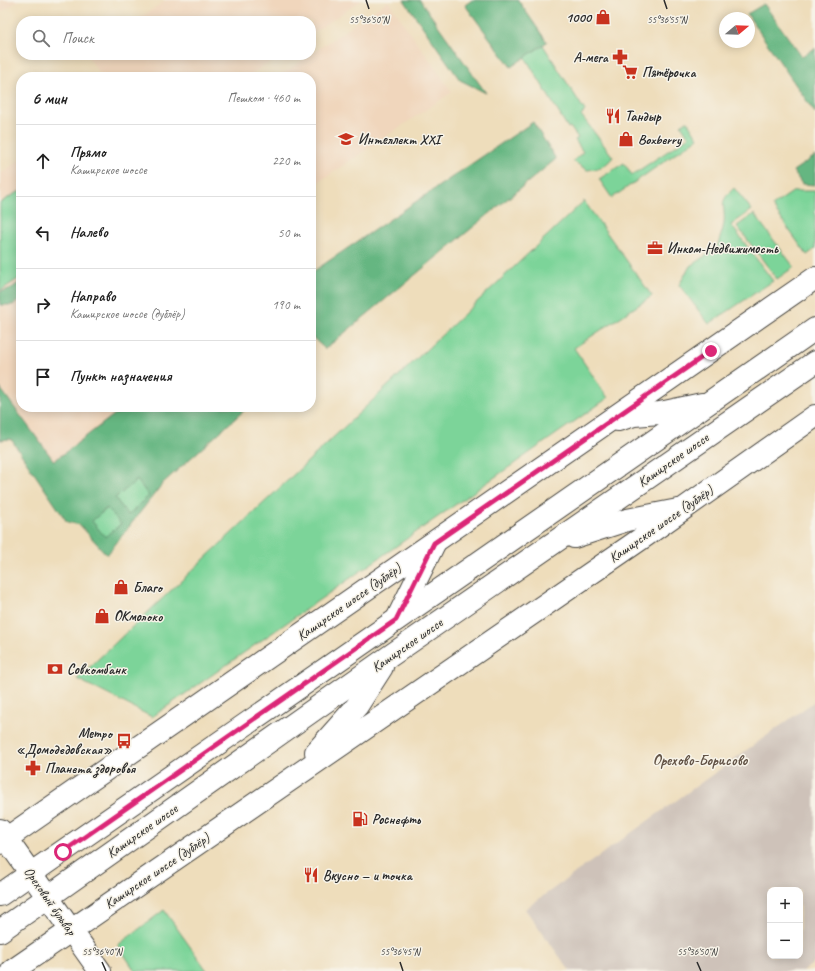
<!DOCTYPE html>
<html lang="ru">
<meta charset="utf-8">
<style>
:root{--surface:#fff;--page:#f6f6f6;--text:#222;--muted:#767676;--line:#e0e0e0}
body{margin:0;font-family:Caveat,sans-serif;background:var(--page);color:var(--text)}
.controls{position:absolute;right:12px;bottom:12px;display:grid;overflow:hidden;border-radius:8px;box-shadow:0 2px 10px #0003}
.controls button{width:36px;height:36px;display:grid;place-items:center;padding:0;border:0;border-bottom:1px solid var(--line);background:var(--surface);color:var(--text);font:20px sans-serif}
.compass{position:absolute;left:719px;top:12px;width:36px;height:36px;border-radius:50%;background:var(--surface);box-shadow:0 2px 10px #0003;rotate:71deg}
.stop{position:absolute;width:12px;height:12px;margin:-9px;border:3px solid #db2777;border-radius:50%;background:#fff}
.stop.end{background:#db2777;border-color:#fff;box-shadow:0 1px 4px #0008}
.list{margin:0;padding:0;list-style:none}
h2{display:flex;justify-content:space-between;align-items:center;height:52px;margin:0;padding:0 16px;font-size:17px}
h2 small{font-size:13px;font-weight:400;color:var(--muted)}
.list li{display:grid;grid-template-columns:26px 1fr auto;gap:12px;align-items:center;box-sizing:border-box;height:72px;padding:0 16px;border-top:1px solid var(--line)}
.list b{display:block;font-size:15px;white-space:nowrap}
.list p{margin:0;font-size:13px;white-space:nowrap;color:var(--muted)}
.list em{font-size:13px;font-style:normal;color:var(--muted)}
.icon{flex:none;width:22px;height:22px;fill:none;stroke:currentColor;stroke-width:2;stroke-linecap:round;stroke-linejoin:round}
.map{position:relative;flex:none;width:815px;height:971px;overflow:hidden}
.search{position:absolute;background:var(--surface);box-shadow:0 2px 10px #0003;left:16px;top:16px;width:300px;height:44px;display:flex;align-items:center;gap:10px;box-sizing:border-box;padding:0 14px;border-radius:16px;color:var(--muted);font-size:15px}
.panel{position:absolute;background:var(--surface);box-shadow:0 2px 10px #0003;left:16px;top:72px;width:300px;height:340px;border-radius:16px}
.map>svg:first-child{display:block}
.built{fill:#f0d6bc}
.industrial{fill:#cec2b9;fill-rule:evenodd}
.green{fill:#7cd499;stroke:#548062}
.forest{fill:#65b681;stroke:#487056;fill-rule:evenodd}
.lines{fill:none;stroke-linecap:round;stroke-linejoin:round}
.major-casing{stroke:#484641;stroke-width:24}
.major{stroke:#fff;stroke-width:22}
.route{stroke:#db2777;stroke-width:5}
.ticks{fill:none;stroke:#2b2b2b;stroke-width:1.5}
.labels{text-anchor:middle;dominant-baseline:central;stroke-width:3;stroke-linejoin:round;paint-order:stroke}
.poi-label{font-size:14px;font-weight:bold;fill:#2b2b2b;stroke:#f7f3e8;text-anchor:start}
.street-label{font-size:14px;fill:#2b2b2b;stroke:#f7f3e8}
.neighbourhood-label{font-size:15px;font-weight:bold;fill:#625346;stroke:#f7f3e8}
.ticks-label{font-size:10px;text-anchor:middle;fill:#2b2b2b;stroke:#f7f3e8;stroke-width:3;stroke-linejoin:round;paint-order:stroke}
</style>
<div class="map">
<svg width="815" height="971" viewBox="0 0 815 971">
<rect width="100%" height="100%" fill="#f7f3e8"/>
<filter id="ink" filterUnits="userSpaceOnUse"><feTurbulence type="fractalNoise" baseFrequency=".025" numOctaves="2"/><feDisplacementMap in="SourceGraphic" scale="8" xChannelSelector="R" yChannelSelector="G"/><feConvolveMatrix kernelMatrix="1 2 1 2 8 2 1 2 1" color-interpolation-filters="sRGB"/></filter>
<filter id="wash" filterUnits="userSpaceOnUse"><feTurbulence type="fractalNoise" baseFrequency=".012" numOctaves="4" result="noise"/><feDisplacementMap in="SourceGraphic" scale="16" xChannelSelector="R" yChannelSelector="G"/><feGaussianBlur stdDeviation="0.9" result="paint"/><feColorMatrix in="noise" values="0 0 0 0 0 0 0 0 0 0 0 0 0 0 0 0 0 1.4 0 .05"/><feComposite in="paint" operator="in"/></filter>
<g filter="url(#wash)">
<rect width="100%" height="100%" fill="#edb"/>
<!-- built -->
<g class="built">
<polygon points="0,0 19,0 0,13"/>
<polygon points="166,0 362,0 311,34 311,21 136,21"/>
<polygon points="388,1 452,92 311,187 311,77 278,77"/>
<polygon points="87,55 280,55 247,77 102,77"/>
<polygon points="21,159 21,407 187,407 74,509 0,403 0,174"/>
</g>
<!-- industrial -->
<path class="industrial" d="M815 701V962L803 971H570L525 909ZM770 890H800V956H770Z"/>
<!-- green -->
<g class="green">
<path d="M543 45 585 111 581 115 613 157C605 167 599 169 587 170L573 161 583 152 575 140 578 138 570 127 568 128 525 57Z"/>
<polygon points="687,121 698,138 612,198 599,179 624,163 632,175 689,137 681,125"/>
<path d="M734 188 752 210 731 225 773 281 709 324 679 285 690 266 717 248C719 240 723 231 724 223 726 204 717 204 734 188Z"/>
<polygon points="21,191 21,277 0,291 0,203 16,193"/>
<polygon points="794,191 815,191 815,249 807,255 772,206"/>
<polygon points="584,201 652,296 574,348 608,398 152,717 77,679"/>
<polygon points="754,214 794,267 777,279 737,226"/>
<polygon points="137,480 149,496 128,515 115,498"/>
<polygon points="108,508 121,524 105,538 91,521"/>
<polygon points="164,910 206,969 207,971 135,971 118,945"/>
</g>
<!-- forest -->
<g class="forest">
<polygon points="404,0 420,0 486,93 460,80"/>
<polygon points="472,0 518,0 547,42 511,67 465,5"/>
<polygon points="764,4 802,57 815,48 815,113 747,14"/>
<polygon points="533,122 556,159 325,349 311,336 311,273"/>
<polygon points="815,156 815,185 802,184 793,171"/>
<polygon points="21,281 21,298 13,305 0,305 0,292 12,288"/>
<path d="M0 388 54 461 115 414 125 413 134 407H248L163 483 107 555 80 525 67 522 11 439 0 440ZM137 480 149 496 128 515 115 498ZM107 508 121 524 105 537 92 521Z"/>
</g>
</g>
<g filter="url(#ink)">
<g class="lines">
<!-- major casing -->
<g class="major-casing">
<g id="major">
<polyline points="618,420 634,415 660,413 702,404"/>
<polyline points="574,537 627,520 678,510"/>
<polyline points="397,619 434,544"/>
<polyline points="316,752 357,706 382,667"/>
<polyline points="0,830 100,971"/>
<polyline points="0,843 815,278"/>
<polyline points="0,895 815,329"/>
<polyline points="0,931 390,656 815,362"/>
<polyline points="12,971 645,536 815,416"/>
</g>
</g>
<!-- major -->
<use href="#major" class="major"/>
</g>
</g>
<g class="lines" filter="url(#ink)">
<!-- route -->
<polyline class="route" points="63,852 396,620 434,543 711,351"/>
</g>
<!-- ticks -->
<path class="ticks" d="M366 0 369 9M664 0 667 9M102 962 106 971M400 962 403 971M697 962 701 971"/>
<!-- icons -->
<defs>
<g id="shop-bare" transform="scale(1.2)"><path d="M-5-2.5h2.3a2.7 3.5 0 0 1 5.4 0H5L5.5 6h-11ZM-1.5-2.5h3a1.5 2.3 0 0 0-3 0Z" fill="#c8321e" stroke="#f7f3e8" stroke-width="2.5" paint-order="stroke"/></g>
<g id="pharmacy-bare" transform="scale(1.2)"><path d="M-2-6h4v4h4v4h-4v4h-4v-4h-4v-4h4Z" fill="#c8321e" stroke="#f7f3e8" stroke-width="2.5" paint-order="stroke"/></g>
<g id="supermarket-bare" transform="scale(1.2)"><path d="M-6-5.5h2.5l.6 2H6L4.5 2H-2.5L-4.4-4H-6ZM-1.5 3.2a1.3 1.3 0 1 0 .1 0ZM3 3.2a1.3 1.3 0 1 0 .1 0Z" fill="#c8321e" stroke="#f7f3e8" stroke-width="2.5" paint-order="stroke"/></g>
<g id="restaurant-bare" transform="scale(1.2)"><path d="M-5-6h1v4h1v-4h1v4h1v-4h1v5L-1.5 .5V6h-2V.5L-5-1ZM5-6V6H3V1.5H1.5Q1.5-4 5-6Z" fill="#c8321e" stroke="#f7f3e8" stroke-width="2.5" paint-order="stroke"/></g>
<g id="school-bare" transform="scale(1.2)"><path d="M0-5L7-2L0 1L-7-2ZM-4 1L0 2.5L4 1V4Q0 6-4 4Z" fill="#c8321e" stroke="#f7f3e8" stroke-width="2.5" paint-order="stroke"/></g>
<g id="office-bare" transform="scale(1.2)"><path d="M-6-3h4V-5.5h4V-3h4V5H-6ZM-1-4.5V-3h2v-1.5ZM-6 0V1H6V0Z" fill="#c8321e" stroke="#f7f3e8" stroke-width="2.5" paint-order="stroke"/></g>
<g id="bank-bare" transform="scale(1.2)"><path d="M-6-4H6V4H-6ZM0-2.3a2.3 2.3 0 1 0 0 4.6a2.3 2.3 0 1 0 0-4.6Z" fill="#c8321e" stroke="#f7f3e8" stroke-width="2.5" paint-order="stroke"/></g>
<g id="bus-bare" transform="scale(1.2)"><path d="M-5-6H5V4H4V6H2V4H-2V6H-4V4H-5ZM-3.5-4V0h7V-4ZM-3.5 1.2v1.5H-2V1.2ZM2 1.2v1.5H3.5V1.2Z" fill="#c8321e" stroke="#f7f3e8" stroke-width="2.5" paint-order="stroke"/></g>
<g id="fuel-bare" transform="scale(1.2)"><path d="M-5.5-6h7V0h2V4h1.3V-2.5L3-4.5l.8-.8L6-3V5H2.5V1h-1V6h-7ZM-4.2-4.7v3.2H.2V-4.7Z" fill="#c8321e" stroke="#f7f3e8" stroke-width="2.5" paint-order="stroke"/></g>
</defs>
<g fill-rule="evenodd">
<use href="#shop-bare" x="603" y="17"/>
<use href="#pharmacy-bare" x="620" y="57"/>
<use href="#supermarket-bare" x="630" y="72"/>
<use href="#restaurant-bare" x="613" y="116"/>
<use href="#school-bare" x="346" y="139"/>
<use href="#shop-bare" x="626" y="139"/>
<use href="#office-bare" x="655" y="248"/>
<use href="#shop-bare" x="121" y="587"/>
<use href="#shop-bare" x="102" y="616"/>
<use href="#bank-bare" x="55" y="669"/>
<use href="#bus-bare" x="124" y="741"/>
<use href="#pharmacy-bare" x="33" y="768"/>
<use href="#fuel-bare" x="360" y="819"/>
<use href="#restaurant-bare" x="311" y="875"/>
</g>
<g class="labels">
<!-- poi labels -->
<g class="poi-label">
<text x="591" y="17" text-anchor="end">1000</text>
<text x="608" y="57" text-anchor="end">А-мега</text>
<text x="642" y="72">Пятёрочка</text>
<text x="625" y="116">Тандыр</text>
<text x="358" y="139">Интеллект XXI</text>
<text x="638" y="139">Boxberry</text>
<text x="667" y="248">Инком-Недвижимость</text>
<text x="133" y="587">Благо</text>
<text x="114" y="616">ОКмолоко</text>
<text x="67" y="669">Совкомбанк</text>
<text x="112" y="733" text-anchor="end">Метро<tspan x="112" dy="16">«Домодедовская»</tspan></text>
<text x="45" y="768">Планета здоровья</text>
<text x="372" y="819">Роснефть</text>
<text x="323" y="875">Вкусно — и точка</text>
</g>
<!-- street labels -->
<g class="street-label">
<text transform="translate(673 460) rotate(-35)">Каширское шоссе</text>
<text transform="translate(661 524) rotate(-35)">Каширское шоссе (дублёр)</text>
<text transform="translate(349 602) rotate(-35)">Каширское шоссе (дублёр)</text>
<text transform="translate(407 645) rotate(-35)">Каширское шоссе</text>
<text transform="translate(142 831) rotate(-35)">Каширское шоссе</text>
<text transform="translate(157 871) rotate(-34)">Каширское шоссе (дублёр)</text>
<text transform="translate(50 901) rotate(55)">Ореховый бульвар</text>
</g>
<!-- neighbourhood labels -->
<g class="neighbourhood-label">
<text x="700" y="760">Орехово-Борисово</text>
</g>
</g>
<g class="ticks-label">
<text x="667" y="23">55°36'55"N</text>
<text x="369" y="23">55°36'50"N</text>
<text x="102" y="955">55°36'40"N</text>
<text x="400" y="955">55°36'45"N</text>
<text x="697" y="955">55°36'50"N</text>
</g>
</svg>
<div class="controls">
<button>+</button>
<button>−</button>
</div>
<svg class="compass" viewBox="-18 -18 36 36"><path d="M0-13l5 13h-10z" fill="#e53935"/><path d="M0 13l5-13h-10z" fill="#767676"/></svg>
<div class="stop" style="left:63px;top:852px"></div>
<div class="stop end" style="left:711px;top:351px"></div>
<div class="search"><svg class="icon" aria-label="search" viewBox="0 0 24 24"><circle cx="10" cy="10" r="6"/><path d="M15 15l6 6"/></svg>Поиск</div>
<section class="panel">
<h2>6 мин<small>Пешком · 460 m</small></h2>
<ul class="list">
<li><svg class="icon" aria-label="ahead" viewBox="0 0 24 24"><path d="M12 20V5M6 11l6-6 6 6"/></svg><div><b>Прямо</b><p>Каширское шоссе</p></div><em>220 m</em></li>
<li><svg class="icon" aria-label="left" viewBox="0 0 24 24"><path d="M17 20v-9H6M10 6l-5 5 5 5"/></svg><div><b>Налево</b></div><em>50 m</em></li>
<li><svg class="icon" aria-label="right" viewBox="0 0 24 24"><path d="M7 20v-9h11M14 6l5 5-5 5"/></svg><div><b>Направо</b><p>Каширское шоссе (дублёр)</p></div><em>190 m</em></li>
<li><svg class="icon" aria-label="arrive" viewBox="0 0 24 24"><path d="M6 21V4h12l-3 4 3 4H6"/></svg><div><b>Пункт назначения</b></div></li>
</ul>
</section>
</div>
